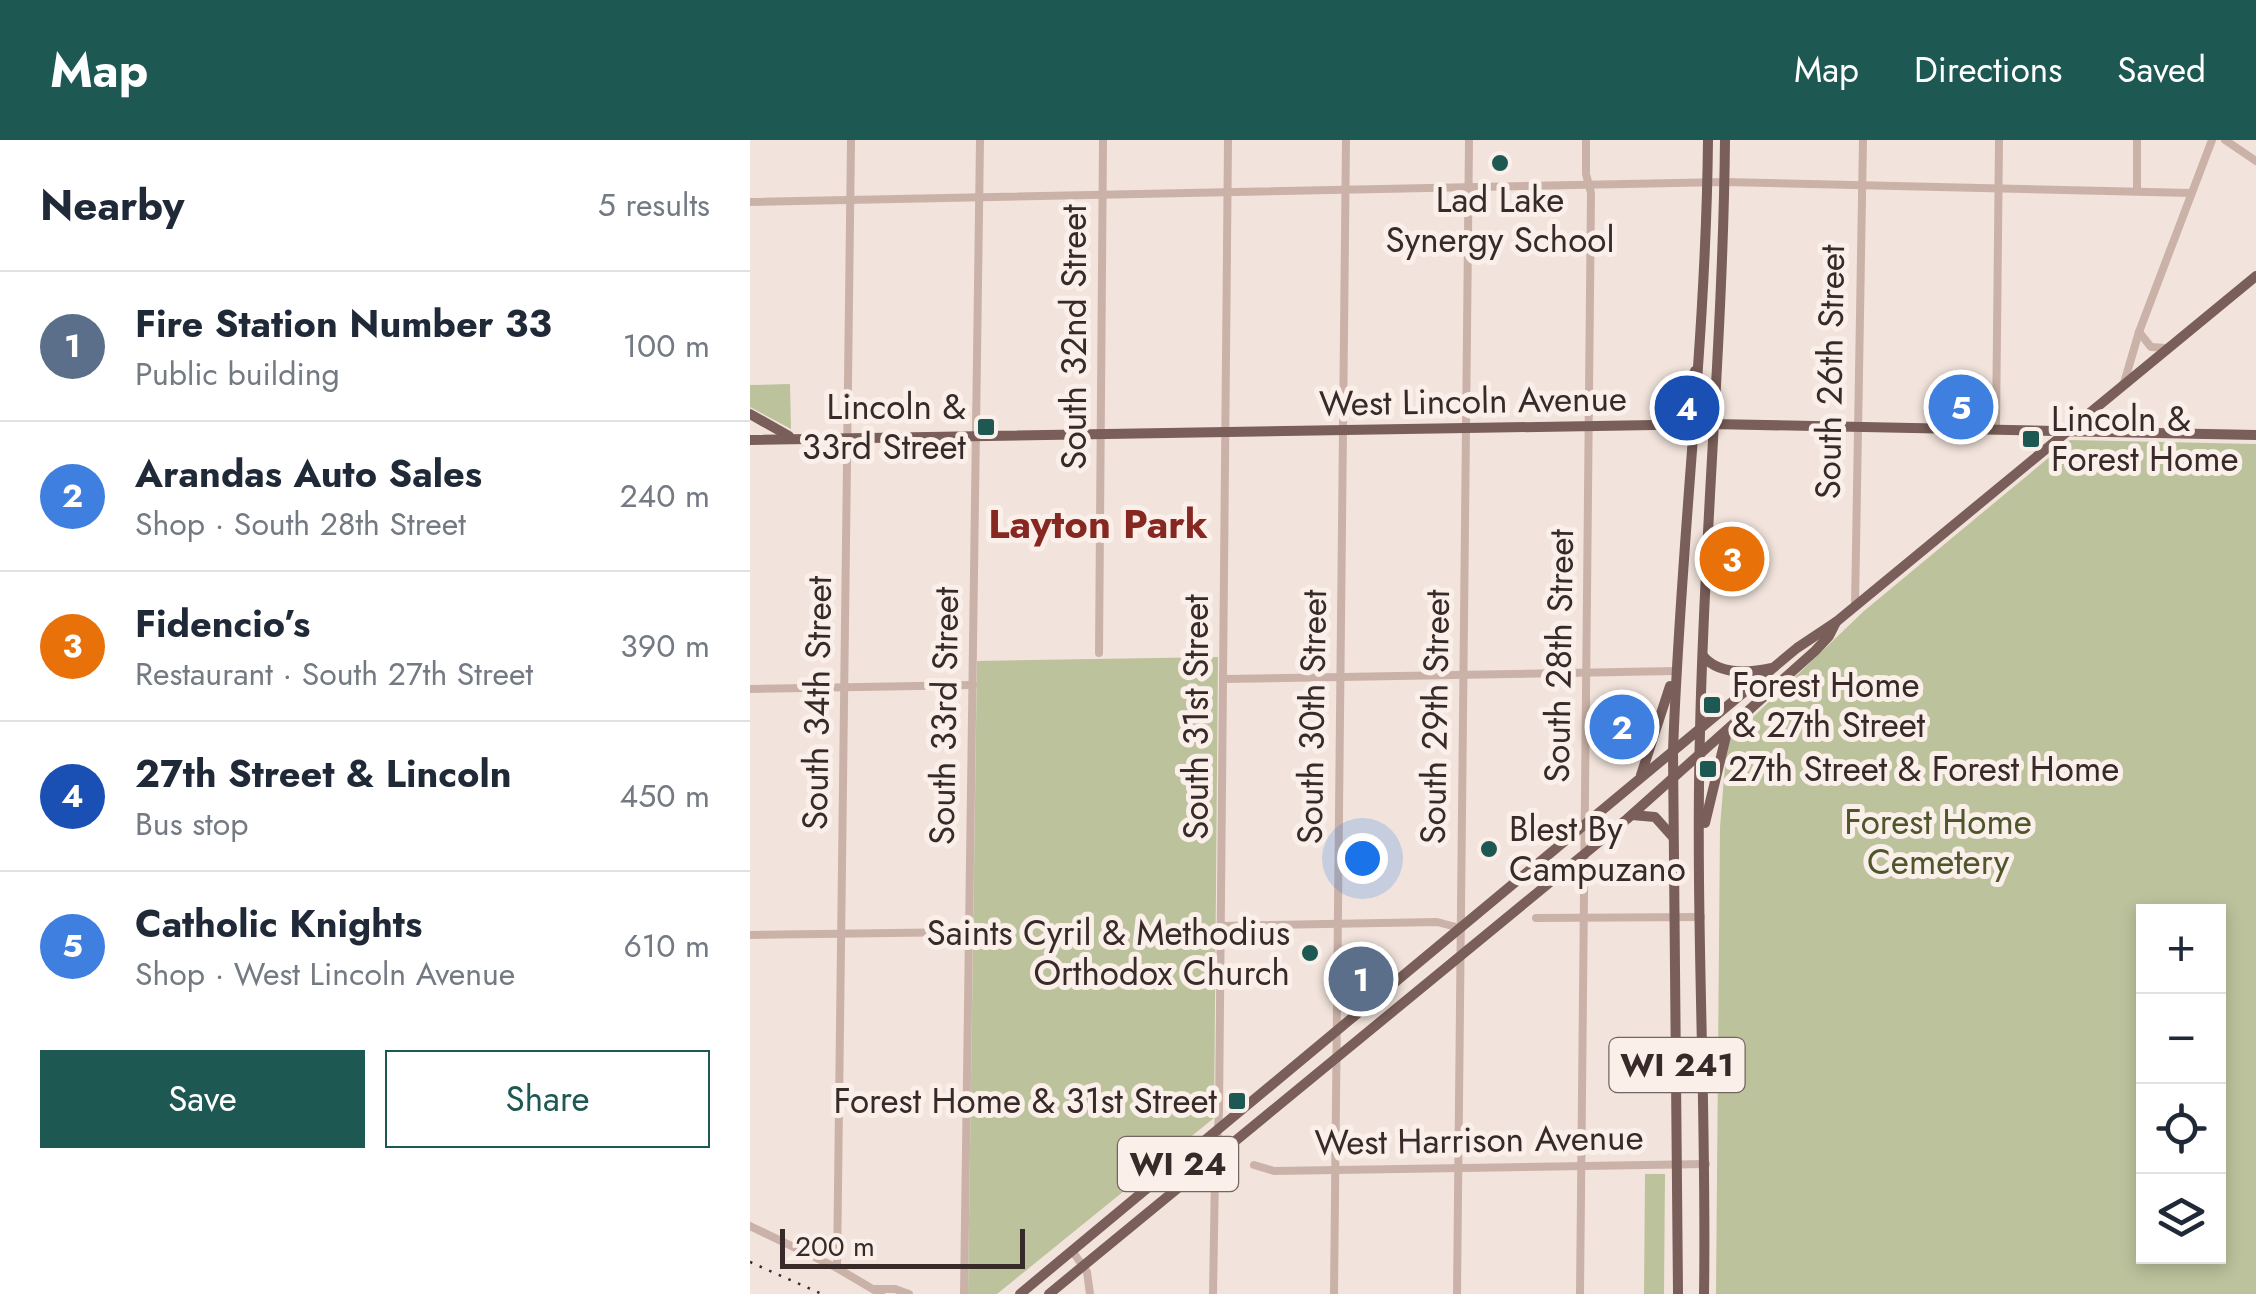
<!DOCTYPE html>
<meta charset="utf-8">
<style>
:root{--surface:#fff;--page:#f6f6f7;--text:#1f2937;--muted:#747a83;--line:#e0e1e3;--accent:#1d5952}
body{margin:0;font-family:Jost,sans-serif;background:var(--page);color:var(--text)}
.controls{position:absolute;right:30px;bottom:30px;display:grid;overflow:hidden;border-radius:0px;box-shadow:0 5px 15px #0003}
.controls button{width:90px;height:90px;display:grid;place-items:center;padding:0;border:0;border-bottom:2px solid var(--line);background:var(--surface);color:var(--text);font:50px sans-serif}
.scale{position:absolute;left:30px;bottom:25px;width:245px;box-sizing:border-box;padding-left:10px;border:5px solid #372a28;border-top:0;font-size:28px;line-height:35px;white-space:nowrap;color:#372a28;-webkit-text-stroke:8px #faefe9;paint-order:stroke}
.you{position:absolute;left:612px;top:718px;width:35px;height:35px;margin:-25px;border:8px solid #fff;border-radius:50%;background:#1a73e8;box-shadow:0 0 0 15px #1a73e833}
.badge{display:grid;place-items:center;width:65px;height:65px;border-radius:50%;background:var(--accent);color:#fff;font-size:32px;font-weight:700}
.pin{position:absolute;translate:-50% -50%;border:5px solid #fff;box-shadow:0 2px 10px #0006}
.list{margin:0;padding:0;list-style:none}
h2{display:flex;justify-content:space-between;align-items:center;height:130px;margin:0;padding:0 40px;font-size:42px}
h2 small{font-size:32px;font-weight:400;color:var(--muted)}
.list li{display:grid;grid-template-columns:65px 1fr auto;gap:30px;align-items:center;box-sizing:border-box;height:150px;padding:0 40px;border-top:2px solid var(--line)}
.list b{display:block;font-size:38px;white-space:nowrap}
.list p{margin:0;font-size:32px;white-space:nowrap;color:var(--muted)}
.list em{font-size:32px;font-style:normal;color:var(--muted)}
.actions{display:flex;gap:20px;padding:30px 40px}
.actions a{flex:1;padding:22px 0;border:2px solid var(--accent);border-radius:0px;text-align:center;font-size:35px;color:var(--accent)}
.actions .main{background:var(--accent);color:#fff}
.icon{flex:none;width:55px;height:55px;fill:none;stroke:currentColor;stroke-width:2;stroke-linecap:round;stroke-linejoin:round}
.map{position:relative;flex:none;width:1506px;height:1154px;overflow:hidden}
header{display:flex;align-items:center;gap:60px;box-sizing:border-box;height:140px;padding:0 50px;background:var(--accent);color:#fff}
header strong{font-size:48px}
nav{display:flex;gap:55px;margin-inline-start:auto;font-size:35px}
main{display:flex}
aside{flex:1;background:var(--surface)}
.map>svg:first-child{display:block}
.green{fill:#bcc29c;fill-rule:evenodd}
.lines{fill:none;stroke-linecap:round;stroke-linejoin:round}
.minor{stroke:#cbb2a8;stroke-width:8}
.major{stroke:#795e59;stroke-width:10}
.rail{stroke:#372a28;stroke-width:2.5;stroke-dasharray:2.5 8;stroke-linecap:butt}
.poi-dot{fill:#1d5952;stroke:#faefe9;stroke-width:4}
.labels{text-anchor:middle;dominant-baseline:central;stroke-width:10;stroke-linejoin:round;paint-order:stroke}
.shield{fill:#faefe9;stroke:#726562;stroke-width:2.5}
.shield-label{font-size:32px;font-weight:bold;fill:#372a28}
.poi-label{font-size:35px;fill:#372a28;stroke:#faefe9;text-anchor:start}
.street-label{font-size:35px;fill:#372a28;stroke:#faefe9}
.park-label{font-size:35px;fill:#4e562c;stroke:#faefe9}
.quarter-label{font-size:40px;font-weight:bold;fill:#872721;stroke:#faefe9}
</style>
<header>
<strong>Map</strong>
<nav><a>Map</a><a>Directions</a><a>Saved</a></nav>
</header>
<main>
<aside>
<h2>Nearby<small>5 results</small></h2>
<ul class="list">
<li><span class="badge" style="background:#5c6f8a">1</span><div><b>Fire Station Number 33</b><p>Public building</p></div><em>100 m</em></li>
<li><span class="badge" style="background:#3f7fe0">2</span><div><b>Arandas Auto Sales</b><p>Shop · South 28th Street</p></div><em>240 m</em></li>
<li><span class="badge" style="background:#e8710a">3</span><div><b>Fidencio’s</b><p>Restaurant · South 27th Street</p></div><em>390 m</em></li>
<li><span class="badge" style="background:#1a4fb4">4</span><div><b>27th Street &amp; Lincoln</b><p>Bus stop</p></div><em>450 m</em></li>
<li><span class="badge" style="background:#3f7fe0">5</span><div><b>Catholic Knights</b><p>Shop · West Lincoln Avenue</p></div><em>610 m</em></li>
</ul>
<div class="actions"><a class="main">Save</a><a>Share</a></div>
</aside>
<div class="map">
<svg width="1506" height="1154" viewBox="0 0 1506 1154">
<rect width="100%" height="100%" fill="#f2e4dc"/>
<!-- green -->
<g class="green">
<polygon points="40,244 41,289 0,267 0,245"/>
<path d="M1320 300 1506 304V1154H966L970 687 977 602 1114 471ZM1394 772H1468V1116H1394Z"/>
<polygon points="468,517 464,978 247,1154 218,1154 227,521"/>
<polygon points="895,1034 915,1034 914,1154 894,1154"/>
</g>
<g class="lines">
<!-- minor -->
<g class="minor">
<polyline points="1475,0 1506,21"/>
<polyline points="1387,51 1387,0"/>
<polyline points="0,62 975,42 1441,53"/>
<polyline points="1389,192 1401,207 1416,208"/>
<polyline points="1374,243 1389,192 1462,0"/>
<polyline points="1246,289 1249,0"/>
<polyline points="1105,466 1113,0"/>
<polyline points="349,513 353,0"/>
<polyline points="474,539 925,531"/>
<polyline points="0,549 223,545"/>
<polyline points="786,778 951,777"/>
<polyline points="472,786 687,782 710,788"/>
<polyline points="0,795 218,792"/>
<polyline points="504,1025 524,1031 956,1024"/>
<polyline points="0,1086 87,1128 131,1154"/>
<polyline points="323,1112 337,1132 340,1154"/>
<polyline points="87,1128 101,0"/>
<polyline points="125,1149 145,1149 159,1154"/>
<polyline points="214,1154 230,0"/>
<polyline points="463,1154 465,1033 469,973 478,0"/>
<polyline points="584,1154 596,0"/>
<polyline points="707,1154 719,0"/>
<polyline points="830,1154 841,53 836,34 836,0"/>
</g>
<!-- major -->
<g class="major">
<polyline points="0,274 39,296"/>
<polyline points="921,285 945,231"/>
<polyline points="0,300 962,284 1506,295"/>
<path d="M953 516C969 535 999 533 1022 528"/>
<polyline points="891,635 920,546"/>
<polyline points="882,675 905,677 922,696"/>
<polyline points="955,683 977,592"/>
<polyline points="270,1154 1047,508 1086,482 1506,136"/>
<polyline points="299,1154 877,679 1065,511 1079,496 1086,482"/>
<path d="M928 1154 923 612C930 407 956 204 958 0"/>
<path d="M954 1154C957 967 945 779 950 592 954 394 973 198 975 0"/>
</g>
<!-- rail -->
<polyline class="rail" points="0,1122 72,1154"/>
</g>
<!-- markers -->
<g class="poi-dot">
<circle cx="750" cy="23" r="10"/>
<rect x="226" y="277" width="20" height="20" rx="5"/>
<rect x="1271" y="289" width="20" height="20" rx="5"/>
<rect x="952" y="555" width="20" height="20" rx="5"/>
<rect x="948" y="619" width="20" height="20" rx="5"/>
<circle cx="739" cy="709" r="10"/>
<circle cx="560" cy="813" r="10"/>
<rect x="477" y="951" width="20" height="20" rx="5"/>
</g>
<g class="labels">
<!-- shield labels -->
<g class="shield">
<rect x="859.5" y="898" width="135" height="54" rx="8"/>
<rect x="368" y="997" width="120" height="54" rx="8"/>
</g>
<g class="shield-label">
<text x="927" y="925">WI 241</text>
<text x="428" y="1024">WI 24</text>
</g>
<!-- poi labels -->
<g class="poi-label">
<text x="750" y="60" text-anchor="middle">Lad Lake<tspan x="750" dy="40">Synergy School</tspan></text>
<text x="216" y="267" text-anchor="end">Lincoln &amp;<tspan x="216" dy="40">33rd Street</tspan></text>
<text x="1301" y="279">Lincoln &amp;<tspan x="1301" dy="40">Forest Home</tspan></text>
<text x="982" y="545">Forest Home<tspan x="982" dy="40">&amp; 27th Street</tspan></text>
<text x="978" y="629">27th Street &amp; Forest Home</text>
<text x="759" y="689">Blest By<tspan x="759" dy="40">Campuzano</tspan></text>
<text x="540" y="793" text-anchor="end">Saints Cyril &amp; Methodius<tspan x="540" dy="40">Orthodox Church</tspan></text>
<text x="467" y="961" text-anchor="end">Forest Home &amp; 31st Street</text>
</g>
<!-- street labels -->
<g class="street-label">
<text transform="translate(324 197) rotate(-90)">South 32nd Street</text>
<text transform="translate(1080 232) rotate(-89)">South 26th Street</text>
<text transform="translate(723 261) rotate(-1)">West Lincoln Avenue</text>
<text transform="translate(809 516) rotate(-89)">South 28th Street</text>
<text transform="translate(67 563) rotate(-89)">South 34th Street</text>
<text transform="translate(194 576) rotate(-89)">South 33rd Street</text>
<text transform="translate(446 577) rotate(-90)">South 31st Street</text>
<text transform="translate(562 577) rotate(-89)">South 30th Street</text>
<text transform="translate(685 577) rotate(-89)">South 29th Street</text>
<text transform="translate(729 1000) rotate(-1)">West Harrison Avenue</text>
</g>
<!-- park labels -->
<g class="park-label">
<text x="1188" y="682">Forest Home<tspan x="1188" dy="40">Cemetery</tspan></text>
</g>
<!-- quarter labels -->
<g class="quarter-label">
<text x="348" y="384">Layton Park</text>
</g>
</g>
</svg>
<div class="controls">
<button>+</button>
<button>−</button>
<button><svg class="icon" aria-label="locate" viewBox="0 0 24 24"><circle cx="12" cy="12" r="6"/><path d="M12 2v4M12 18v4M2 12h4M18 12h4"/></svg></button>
<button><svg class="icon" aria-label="layers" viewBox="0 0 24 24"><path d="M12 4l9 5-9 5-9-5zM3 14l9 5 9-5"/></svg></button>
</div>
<div class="scale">200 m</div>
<div class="you"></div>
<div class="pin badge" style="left:611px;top:839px;background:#5c6f8a">1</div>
<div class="pin badge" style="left:872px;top:587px;background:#3f7fe0">2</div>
<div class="pin badge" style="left:982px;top:419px;background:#e8710a">3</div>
<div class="pin badge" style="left:937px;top:268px;background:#1a4fb4">4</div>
<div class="pin badge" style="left:1211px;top:267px;background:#3f7fe0">5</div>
</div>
</main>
